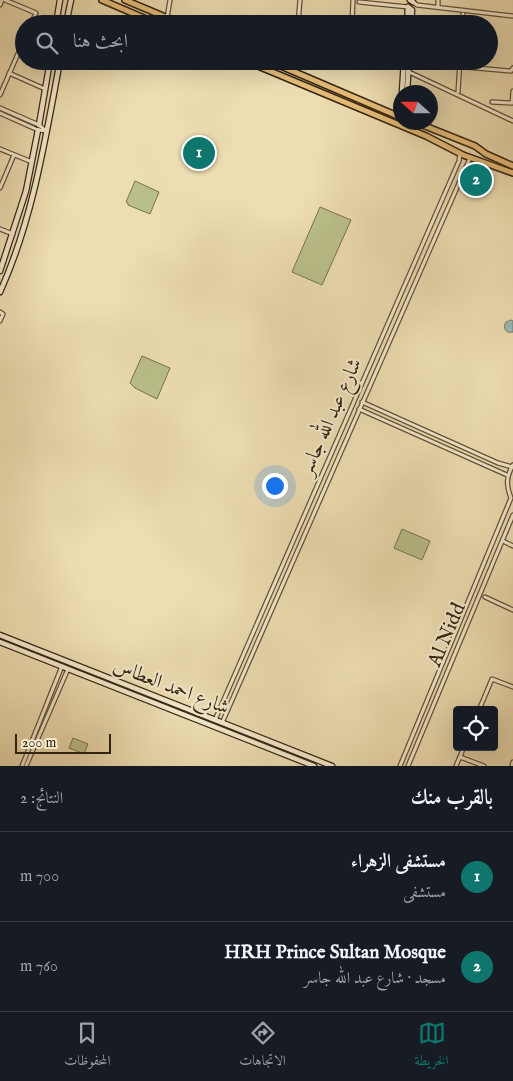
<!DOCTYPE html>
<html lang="ar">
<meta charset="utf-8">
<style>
:root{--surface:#171b24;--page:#20242c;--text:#f1f3f6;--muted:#9ea1a6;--line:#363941;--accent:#0f766e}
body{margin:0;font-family:"IM FELL English",Amiri,serif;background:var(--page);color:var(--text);direction:rtl}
.controls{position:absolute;right:15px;bottom:15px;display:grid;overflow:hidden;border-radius:5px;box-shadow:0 5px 20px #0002}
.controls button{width:45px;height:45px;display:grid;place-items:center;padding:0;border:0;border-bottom:1px solid var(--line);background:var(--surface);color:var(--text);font:25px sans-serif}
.compass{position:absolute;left:393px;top:85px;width:45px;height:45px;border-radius:50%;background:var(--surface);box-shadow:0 5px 20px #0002;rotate:291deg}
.scale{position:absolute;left:15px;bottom:12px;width:96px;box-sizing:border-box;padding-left:5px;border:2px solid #352510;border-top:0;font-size:14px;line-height:18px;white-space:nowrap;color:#352510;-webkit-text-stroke:4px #f3e9cd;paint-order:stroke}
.you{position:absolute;left:274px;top:485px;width:18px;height:18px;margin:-12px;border:4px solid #fff;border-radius:50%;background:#1a73e8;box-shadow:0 0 0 8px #1a73e833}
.badge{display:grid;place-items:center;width:32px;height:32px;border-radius:50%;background:var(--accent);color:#fff;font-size:16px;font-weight:700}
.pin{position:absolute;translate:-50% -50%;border:2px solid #fff;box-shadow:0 1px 5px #0006}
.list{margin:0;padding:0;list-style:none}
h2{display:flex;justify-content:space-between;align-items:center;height:65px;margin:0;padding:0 20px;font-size:21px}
h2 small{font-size:16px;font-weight:400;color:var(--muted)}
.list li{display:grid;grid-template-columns:32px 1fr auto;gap:15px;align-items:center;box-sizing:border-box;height:90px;padding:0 20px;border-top:1px solid var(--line)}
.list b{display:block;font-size:19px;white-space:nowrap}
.list p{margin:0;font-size:16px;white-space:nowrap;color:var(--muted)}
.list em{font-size:16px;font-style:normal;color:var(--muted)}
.icon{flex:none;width:28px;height:28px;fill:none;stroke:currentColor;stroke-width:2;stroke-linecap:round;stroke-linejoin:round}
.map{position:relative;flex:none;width:513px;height:766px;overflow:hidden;direction:ltr}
.search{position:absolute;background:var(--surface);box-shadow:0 5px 20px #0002;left:15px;right:15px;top:15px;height:55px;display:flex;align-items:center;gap:12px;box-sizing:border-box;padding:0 18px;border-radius:28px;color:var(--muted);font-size:19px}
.sheet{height:245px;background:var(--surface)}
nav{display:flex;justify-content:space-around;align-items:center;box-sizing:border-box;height:70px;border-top:1px solid var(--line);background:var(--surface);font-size:14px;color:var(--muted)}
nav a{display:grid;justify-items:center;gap:2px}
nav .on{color:var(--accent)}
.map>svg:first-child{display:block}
.green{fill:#bac08b;stroke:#78724e}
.water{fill:#9dbab6;stroke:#737e74}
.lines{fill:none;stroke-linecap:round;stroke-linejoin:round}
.street-casing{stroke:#635338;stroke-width:5.5}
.secondary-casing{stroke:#352510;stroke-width:7}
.primary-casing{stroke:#352510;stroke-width:8}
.street{stroke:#f3e9cd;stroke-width:3}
.secondary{stroke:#f3e9cd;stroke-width:4.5}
.primary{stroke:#e6be79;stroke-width:5}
.labels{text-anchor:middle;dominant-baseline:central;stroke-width:4;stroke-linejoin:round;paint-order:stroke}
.street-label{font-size:20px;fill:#352510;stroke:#f3e9cd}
</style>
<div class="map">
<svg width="513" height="766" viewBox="0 0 513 766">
<rect width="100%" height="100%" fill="#edddb2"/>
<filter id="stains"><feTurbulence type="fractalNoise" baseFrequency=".004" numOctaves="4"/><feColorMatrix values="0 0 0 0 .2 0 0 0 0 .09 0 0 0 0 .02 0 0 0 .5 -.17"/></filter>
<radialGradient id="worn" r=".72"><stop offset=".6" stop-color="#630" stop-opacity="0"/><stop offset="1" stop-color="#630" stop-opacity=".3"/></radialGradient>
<!-- green -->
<g class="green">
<polygon points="135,181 159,192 150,214 128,205 128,203 126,202"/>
<polygon points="320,207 351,220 322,285 292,272"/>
<polygon points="142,356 170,368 157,399 135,388 130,383"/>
<polygon points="402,529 430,541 422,560 394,548"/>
<polygon points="73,738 88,744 84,754 69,748"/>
</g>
<!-- water -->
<path class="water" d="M511 320 513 321V332C506 334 502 328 506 322Z"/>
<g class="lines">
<!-- street casing -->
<g class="street-casing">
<g id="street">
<polyline points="5,0 36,13 31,24"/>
<polyline points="359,2 408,7"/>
<polyline points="413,2 417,5 513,16"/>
<polyline points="0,5 2,0"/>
<polyline points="438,7 438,0"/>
<polyline points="167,18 170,0"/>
<polyline points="298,24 300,0"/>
<polyline points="352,24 353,0"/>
<polyline points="463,24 463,14"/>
<polyline points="409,62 511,71 513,68"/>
<polyline points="295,72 296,61"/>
<polyline points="409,72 513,121"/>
<polyline points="9,73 45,89"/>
<polyline points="458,92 460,61"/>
<polyline points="0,95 24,40"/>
<polyline points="492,102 512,103 513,91"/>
<polyline points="0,108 39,125 46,131"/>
<polyline points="0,113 38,130 46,131"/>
<polyline points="0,149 32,162"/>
<polyline points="0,188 14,155"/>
<polyline points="0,229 13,234"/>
<polyline points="0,312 3,314 0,321"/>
<polyline points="362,402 498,463 512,467"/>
<polyline points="359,409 507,475"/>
<polyline points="503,541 513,546"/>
<polyline points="485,597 513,610"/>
<polyline points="479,710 492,679 513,687"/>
<polyline points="215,720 459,161 460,153"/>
<polyline points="222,723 470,158"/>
<polyline points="460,757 484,766"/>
<polyline points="22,766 62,666"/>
<polyline points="26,766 68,669"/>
<path d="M400 766 511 498C506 485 506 477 513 465"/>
<polyline points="408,766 513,515"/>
<polyline points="456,766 464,747"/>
<polyline points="512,766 513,762"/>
</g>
</g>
<!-- secondary casing -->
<g class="secondary-casing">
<g id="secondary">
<polyline points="410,0 413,2"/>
<polyline points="408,7 412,10 411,24"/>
<polyline points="56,24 60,0"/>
<polyline points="66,24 71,0"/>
<polyline points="407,24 408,7"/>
<polyline points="402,92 404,61"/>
<polyline points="407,92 409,61"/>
<polyline points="396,115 400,109 400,106"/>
<polyline points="39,125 50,61"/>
<polyline points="0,271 26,191 38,130"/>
<path d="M0 292C33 219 45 140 60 61"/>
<polyline points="0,635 332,766"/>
<polyline points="0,642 314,766"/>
</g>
</g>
<!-- primary casing -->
<g class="primary-casing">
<g id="primary">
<polyline points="102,0 158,24"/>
<polyline points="125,0 182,24"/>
<polyline points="246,61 426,136 463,155 513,173"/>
<polyline points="269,61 400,117"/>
<polyline points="415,122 475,146 486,154 513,166"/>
</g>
</g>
<!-- street -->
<use href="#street" class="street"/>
<!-- secondary -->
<use href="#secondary" class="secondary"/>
<!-- primary -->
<use href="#primary" class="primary"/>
</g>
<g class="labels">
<!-- street labels -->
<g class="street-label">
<text transform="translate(331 417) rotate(-66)">شارع عبد الله جاسر</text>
<text transform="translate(447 635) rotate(-67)">Al Nidd</text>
<text transform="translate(171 687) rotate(21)">شارع احمد العطاس</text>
</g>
</g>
<rect width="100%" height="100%" filter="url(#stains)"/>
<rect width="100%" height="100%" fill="url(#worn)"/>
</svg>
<div class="controls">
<button><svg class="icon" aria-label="locate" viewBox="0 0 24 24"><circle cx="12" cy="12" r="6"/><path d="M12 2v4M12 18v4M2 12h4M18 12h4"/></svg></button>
</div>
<svg class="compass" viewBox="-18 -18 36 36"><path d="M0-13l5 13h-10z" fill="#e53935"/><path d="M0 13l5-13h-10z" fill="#9ea1a6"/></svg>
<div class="scale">200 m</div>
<div class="you"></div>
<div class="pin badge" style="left:199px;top:153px">1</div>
<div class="pin badge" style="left:476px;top:180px">2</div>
<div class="search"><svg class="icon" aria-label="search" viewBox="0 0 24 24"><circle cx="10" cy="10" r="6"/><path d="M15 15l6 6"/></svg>ابحث هنا</div>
</div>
<section class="sheet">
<h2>بالقرب منك<small>النتائج: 2</small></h2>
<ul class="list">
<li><span class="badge">1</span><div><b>مستشفى الزهراء</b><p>مستشفى</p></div><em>700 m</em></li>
<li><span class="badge">2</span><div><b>HRH Prince Sultan Mosque</b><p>مسجد · شارع عبد الله جاسر</p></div><em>760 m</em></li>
</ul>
</section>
<nav>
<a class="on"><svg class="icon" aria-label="map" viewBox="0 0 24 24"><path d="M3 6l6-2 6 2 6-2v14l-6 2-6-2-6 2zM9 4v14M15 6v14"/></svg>الخريطة</a>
<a><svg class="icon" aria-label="directions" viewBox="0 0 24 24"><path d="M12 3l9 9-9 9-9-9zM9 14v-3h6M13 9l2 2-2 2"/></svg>الاتجاهات</a>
<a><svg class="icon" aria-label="saved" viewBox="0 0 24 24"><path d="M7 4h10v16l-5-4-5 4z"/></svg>المحفوظات</a>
</nav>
